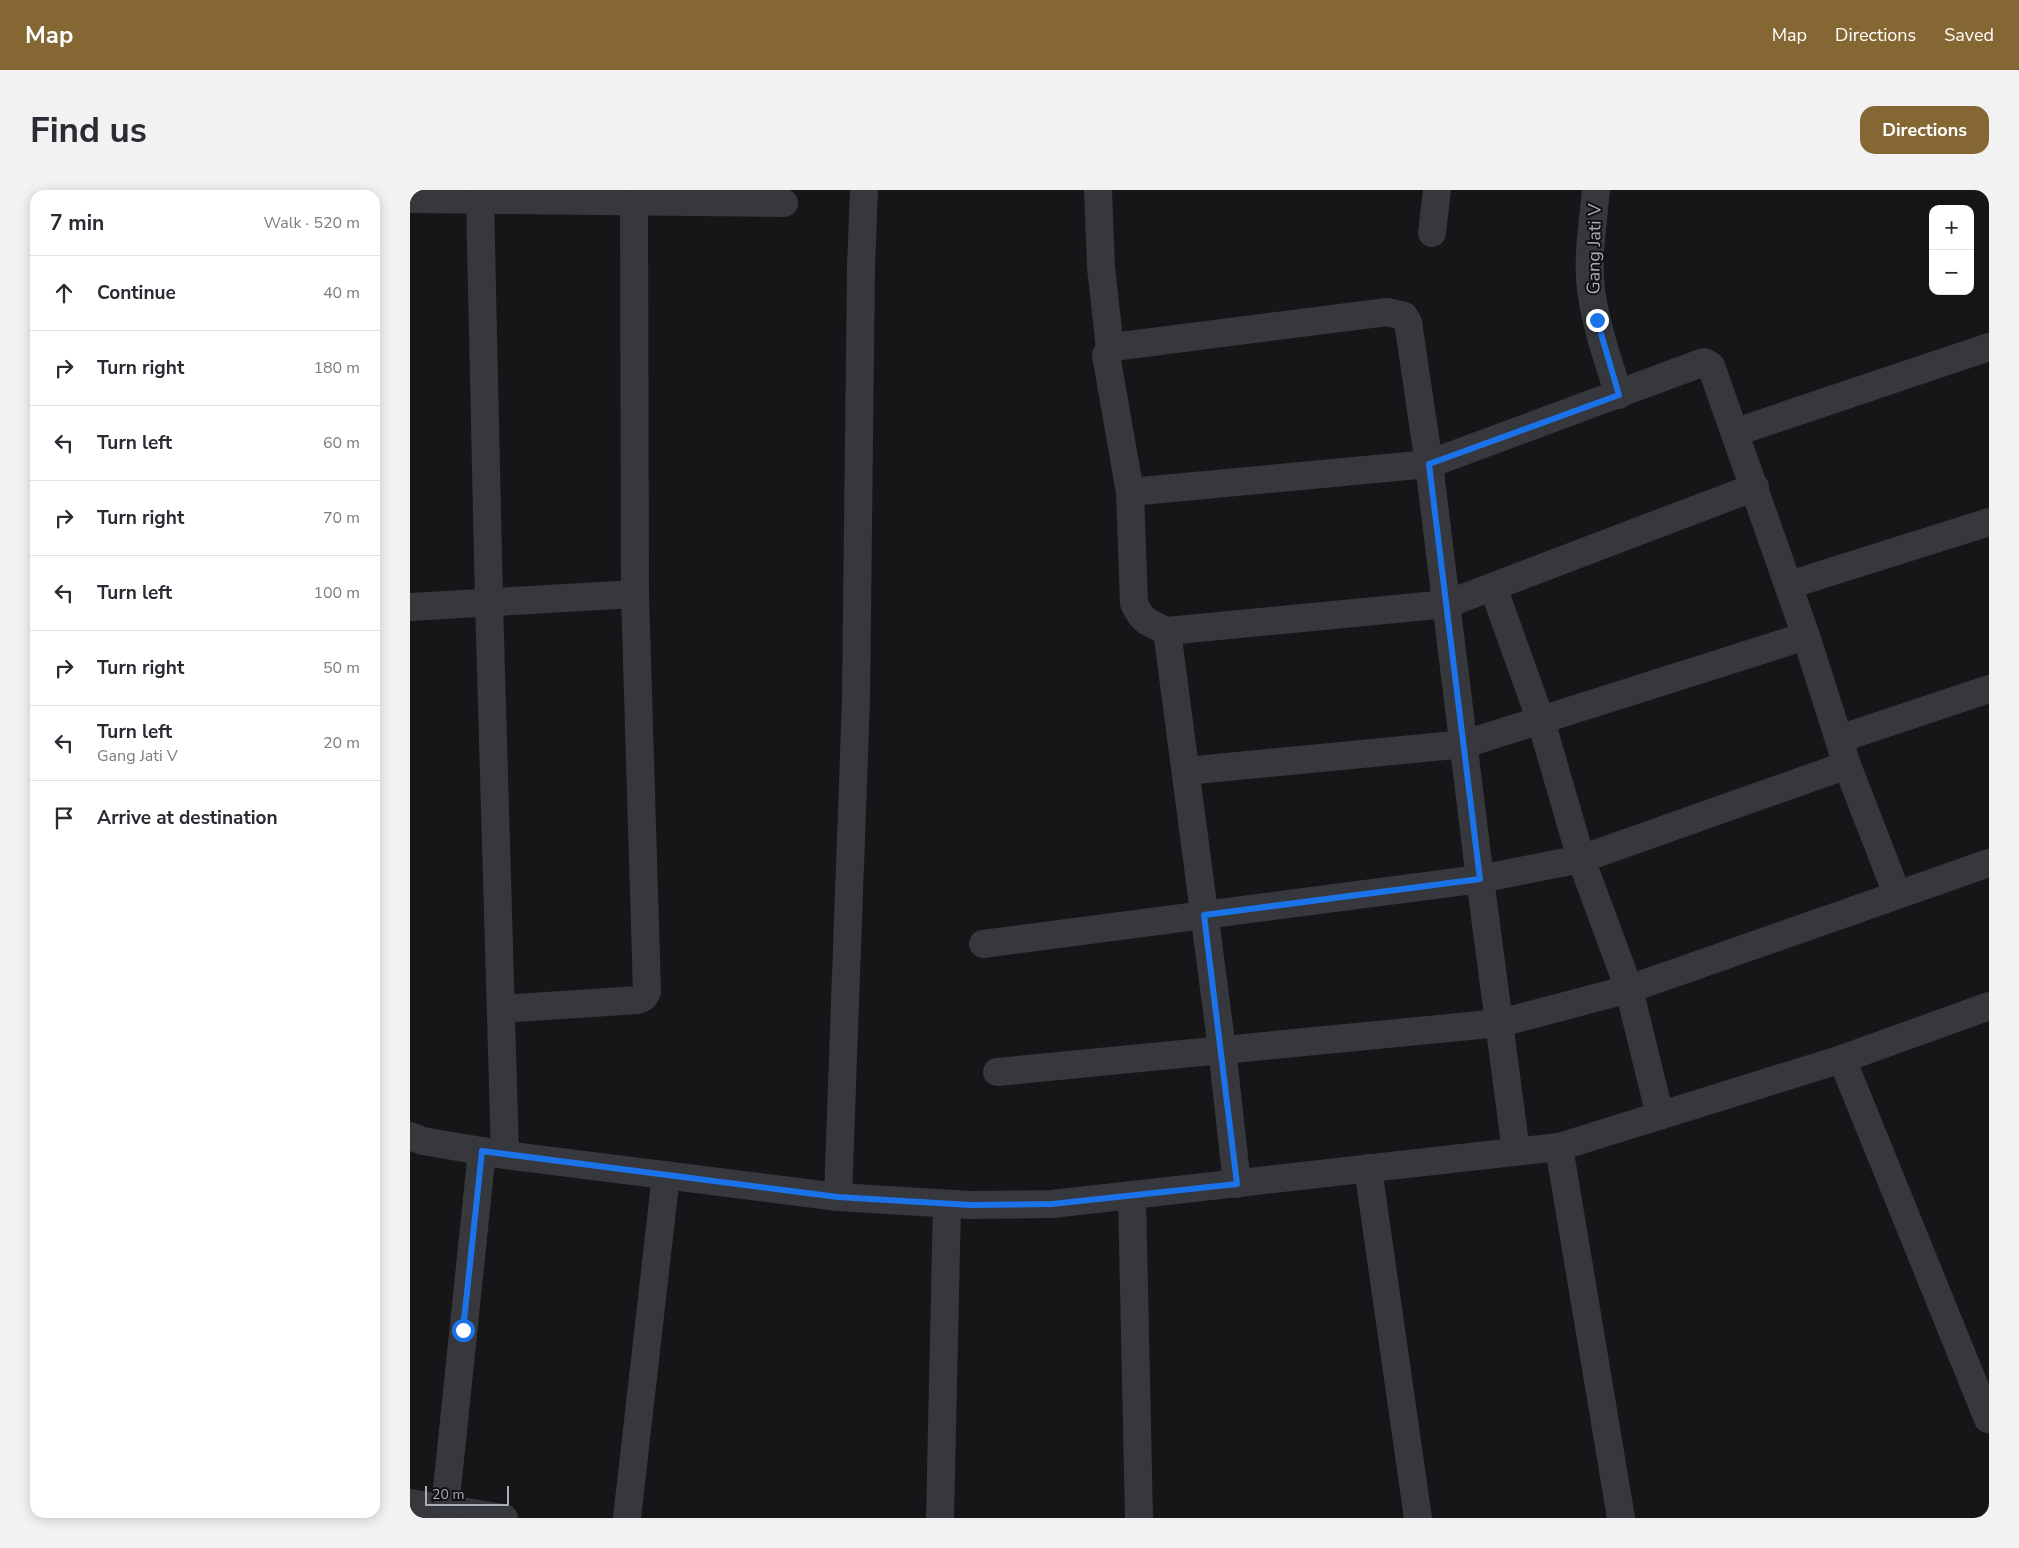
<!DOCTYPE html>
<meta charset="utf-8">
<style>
:root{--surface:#fff;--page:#f2f2f3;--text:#2b2b33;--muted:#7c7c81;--line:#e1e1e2;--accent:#856733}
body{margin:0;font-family:"Nunito Sans",sans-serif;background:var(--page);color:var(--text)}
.controls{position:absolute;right:15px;top:15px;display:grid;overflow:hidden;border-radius:10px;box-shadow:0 2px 12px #0003}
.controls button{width:45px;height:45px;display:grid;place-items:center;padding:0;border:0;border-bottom:1px solid var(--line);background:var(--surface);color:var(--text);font:25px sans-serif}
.scale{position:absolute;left:15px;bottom:12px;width:84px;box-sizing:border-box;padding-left:5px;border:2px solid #a8adb8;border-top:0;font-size:14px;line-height:18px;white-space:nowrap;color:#a8adb8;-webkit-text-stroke:4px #111113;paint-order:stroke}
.stop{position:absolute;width:15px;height:15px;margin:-11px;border:4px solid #1a73e8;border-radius:50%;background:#fff}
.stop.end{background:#1a73e8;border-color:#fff;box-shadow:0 1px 5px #0008}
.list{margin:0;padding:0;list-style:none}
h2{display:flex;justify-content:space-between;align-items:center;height:65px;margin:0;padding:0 20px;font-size:21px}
h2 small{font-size:16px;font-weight:400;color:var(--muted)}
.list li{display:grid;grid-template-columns:32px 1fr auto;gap:15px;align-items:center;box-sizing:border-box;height:75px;padding:0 20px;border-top:1px solid var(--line)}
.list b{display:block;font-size:19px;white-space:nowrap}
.list p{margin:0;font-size:16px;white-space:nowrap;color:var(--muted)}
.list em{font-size:16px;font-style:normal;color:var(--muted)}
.icon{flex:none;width:28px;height:28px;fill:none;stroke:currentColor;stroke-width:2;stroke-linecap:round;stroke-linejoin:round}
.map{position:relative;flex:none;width:1579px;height:1328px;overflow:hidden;border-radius:15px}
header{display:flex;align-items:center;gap:30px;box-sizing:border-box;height:70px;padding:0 25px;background:var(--accent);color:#fff}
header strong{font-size:24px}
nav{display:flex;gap:28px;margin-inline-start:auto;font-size:18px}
.intro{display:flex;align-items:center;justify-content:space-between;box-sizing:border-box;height:120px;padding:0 30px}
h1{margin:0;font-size:35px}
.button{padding:12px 22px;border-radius:15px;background:var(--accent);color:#fff;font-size:18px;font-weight:700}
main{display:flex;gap:30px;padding:0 30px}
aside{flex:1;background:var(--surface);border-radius:15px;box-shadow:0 2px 12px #0003}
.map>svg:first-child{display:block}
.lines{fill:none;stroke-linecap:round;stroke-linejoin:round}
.minor{stroke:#37383d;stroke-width:28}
.route{stroke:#1a73e8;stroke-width:6}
.labels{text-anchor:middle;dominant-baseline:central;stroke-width:4;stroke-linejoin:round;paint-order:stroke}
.street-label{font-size:18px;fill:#a8adb8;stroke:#111113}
</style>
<header>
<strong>Map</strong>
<nav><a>Map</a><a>Directions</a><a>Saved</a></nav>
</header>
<div class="intro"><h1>Find us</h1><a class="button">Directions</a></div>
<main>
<aside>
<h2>7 min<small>Walk · 520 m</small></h2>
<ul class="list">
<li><svg class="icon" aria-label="ahead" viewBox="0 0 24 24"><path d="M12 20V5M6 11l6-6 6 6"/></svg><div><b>Continue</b></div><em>40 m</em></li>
<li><svg class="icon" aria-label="right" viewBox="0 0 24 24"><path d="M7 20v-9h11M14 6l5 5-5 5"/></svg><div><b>Turn right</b></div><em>180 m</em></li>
<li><svg class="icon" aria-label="left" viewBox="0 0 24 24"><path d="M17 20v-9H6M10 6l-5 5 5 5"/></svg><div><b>Turn left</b></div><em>60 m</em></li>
<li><svg class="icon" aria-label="right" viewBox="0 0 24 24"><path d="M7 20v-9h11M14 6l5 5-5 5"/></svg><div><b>Turn right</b></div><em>70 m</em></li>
<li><svg class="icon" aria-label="left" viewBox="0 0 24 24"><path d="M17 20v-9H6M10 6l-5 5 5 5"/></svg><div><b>Turn left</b></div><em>100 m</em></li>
<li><svg class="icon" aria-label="right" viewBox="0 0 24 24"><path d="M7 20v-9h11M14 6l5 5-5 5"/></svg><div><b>Turn right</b></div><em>50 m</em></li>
<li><svg class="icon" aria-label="left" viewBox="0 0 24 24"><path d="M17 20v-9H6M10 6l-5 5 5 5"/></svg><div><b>Turn left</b><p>Gang Jati V</p></div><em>20 m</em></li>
<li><svg class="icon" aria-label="arrive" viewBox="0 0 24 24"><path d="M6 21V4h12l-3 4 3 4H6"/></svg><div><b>Arrive at destination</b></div></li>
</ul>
</aside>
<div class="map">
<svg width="1579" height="1328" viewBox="0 0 1579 1328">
<rect width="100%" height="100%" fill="#161618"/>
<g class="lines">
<!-- minor -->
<g class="minor">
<polyline points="688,0 691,77 700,159"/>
<path d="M1186 0C1183 33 1177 68 1181 100 1186 136 1198 171 1209 205"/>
<polyline points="0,9 374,13"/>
<polyline points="70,9 79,412 95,965"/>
<polyline points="1022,43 1027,0"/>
<polyline points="1326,242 1579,157"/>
<polyline points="720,302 1019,274 1294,172 1301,176 1396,446 1437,575 1487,704"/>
<polyline points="1379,395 1579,332"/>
<polyline points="1083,397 1131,531 1171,669 1219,799 1250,926"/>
<polyline points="0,417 225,404"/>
<polyline points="757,441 1037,414 1345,297"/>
<polyline points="1429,549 1579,499"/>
<polyline points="776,581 1055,554 1396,446"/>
<polyline points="573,754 1070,689 1171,669 1437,575"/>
<polyline points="91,819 228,810 234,807 237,802 225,404 224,11"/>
<polyline points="1432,869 1578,1229"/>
<polyline points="587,882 1090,833 1219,799 1579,673"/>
<polyline points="0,946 13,951 95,965 428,1007 560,1015 642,1014 1149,957 1432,869 1579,816"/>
<polyline points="1149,957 1211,1328"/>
<polyline points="958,978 1008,1328"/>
<path d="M827 994 812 859 757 441C739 433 732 432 724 413L720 302 696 165 700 159 711 156 977 122 994 126 998 132 1019 274 1070 689 1106 961"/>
<polyline points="722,1006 729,1328"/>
<polyline points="428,1007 446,509 451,77 454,0"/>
<polyline points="0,1313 94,1328"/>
<polyline points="35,1318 72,961"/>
<polyline points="217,1328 256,985"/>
<polyline points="530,1328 537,1014"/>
</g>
</g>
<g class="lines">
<!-- route -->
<polyline class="route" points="53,1140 72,961 428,1007 560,1015 642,1014 827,994 794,725 1070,689 1019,274 1209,205 1187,130"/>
</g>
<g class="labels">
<!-- street labels -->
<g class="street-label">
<text transform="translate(1184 59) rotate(-89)">Gang Jati V</text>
</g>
</g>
</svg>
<div class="controls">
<button>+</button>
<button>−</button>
</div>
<div class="scale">20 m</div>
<div class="stop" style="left:53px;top:1140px"></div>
<div class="stop end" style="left:1187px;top:130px"></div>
</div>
</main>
